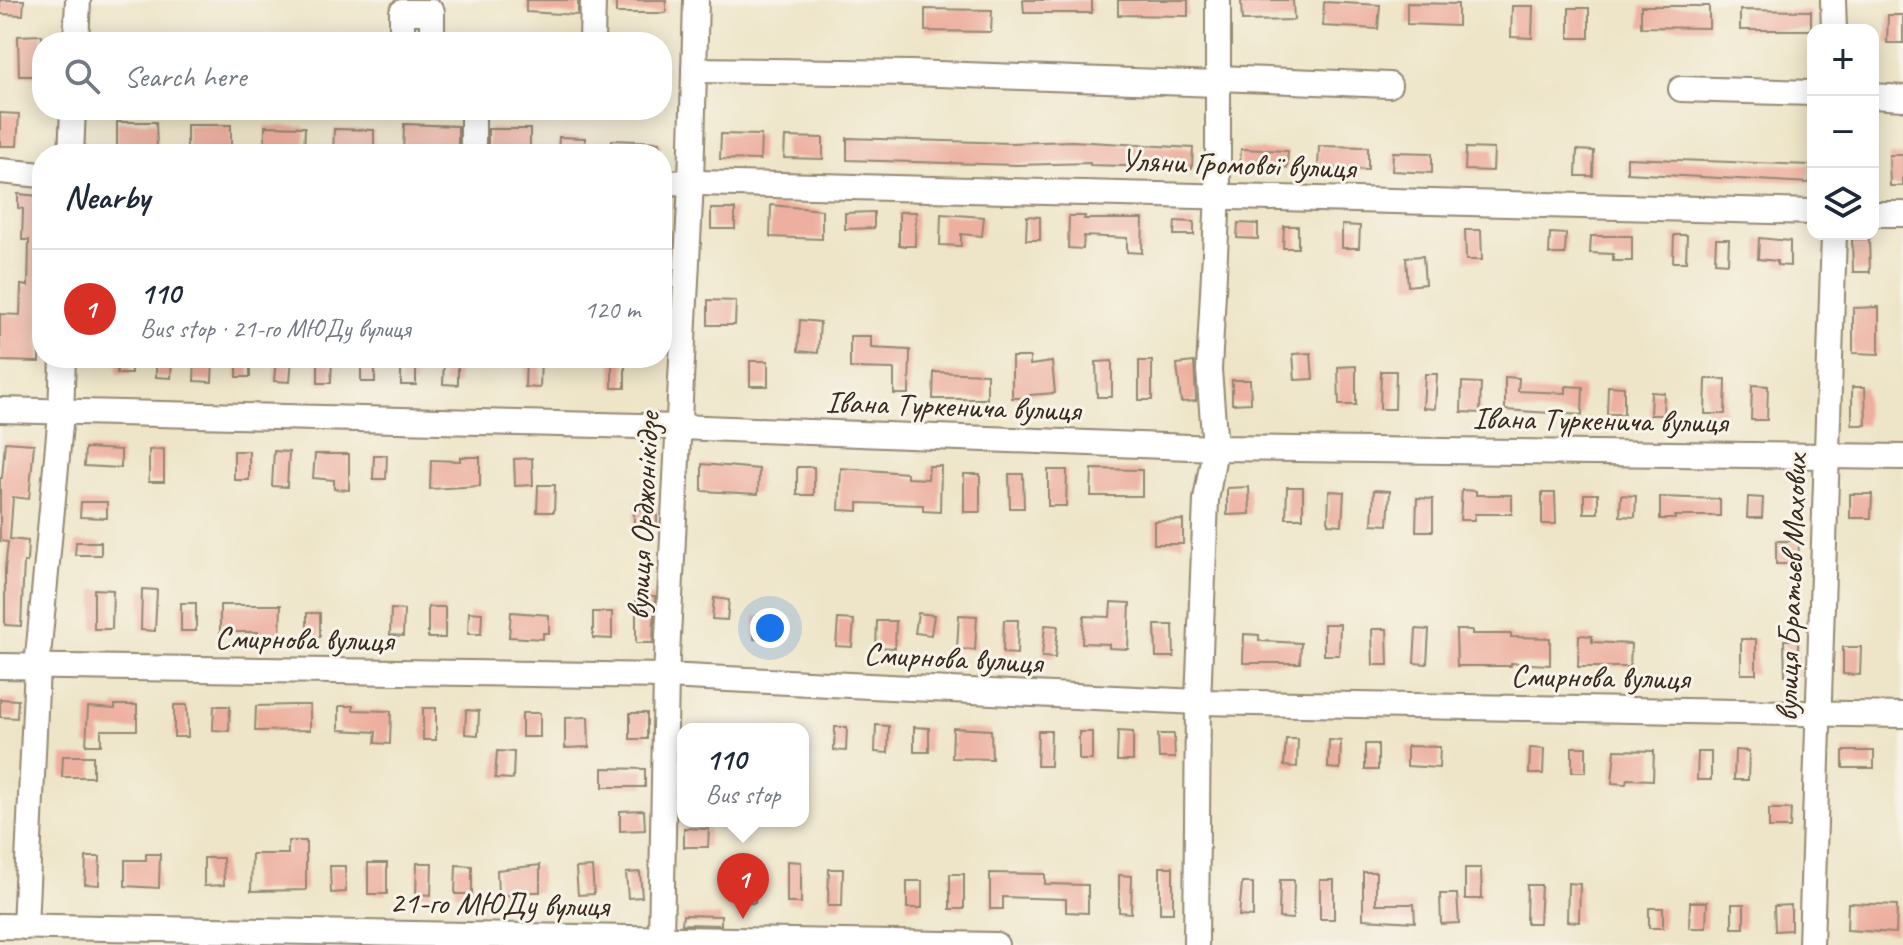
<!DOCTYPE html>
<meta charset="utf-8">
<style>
:root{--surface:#fff;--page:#f6f6f7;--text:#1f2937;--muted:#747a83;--line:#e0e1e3;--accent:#d93025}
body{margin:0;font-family:Caveat,sans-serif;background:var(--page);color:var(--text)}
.controls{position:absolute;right:24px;top:24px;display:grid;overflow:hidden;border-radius:16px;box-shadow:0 4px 20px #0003}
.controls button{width:72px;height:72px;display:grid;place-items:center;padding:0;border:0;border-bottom:2px solid var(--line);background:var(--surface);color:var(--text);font:40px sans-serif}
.you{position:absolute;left:770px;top:628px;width:28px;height:28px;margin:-20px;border:6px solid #fff;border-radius:50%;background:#1a73e8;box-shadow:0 0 0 12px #1a73e833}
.badge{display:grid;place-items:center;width:52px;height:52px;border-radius:50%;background:var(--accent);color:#fff;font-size:26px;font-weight:700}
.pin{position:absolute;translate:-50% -66px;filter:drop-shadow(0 2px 4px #0008)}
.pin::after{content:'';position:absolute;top:42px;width:28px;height:24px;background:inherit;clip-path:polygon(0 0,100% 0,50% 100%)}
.popup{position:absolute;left:677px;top:723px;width:132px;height:104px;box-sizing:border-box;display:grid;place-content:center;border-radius:16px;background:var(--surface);filter:drop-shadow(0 2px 6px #0005);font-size:26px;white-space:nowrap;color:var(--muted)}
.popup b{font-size:30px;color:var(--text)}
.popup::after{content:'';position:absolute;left:50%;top:100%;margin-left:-16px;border:16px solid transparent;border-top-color:var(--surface)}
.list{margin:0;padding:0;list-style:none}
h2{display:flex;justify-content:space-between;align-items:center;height:104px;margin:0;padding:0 32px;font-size:34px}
h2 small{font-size:26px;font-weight:400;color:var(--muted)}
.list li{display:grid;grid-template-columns:52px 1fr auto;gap:24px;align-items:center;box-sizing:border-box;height:120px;padding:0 32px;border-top:2px solid var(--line)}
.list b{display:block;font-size:30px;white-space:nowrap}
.list p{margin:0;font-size:26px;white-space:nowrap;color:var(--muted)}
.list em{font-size:26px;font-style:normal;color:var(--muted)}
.icon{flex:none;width:44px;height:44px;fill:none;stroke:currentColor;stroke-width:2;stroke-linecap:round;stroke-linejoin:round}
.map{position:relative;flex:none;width:1903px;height:945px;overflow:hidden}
.search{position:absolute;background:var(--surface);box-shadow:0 4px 20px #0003;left:32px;top:32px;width:640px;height:88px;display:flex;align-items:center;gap:20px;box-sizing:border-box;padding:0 28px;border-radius:32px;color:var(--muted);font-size:30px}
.panel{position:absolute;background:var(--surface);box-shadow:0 4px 20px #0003;left:32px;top:144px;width:640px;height:224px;border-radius:32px}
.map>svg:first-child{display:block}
.building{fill:#edaf9f}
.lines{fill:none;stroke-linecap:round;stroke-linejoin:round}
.minor-casing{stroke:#948873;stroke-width:28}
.minor{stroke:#fff;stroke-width:24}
.labels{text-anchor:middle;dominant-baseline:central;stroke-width:6;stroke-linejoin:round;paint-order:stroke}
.street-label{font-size:32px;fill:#3b2a1e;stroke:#f7f3e8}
</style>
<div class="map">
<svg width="1903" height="945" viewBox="0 0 1903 945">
<rect width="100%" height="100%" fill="#f7f3e8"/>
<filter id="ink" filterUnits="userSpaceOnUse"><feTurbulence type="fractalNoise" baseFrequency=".0125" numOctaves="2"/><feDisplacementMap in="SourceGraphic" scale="16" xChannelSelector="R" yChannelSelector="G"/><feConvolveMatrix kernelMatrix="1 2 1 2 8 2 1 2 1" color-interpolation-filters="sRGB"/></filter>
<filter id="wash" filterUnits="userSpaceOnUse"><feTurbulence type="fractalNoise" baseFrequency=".006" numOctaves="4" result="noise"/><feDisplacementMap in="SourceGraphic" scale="32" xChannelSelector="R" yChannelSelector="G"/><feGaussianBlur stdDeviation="1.8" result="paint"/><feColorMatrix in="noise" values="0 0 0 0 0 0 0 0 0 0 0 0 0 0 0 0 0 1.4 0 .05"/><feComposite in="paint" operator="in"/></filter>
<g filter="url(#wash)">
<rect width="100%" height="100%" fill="#eee5c8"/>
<g id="blocks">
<!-- building -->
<g class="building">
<polygon points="0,0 24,0 23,15 0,14"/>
<polygon points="526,0 578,0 578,15 526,12"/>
<rect x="616" y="0" width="50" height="13"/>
<polygon points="1023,0 1092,0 1092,13 1024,13"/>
<polygon points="1118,0 1188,0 1188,16 1118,15"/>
<polygon points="1266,0 1293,0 1294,20 1242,21 1241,1"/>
<polygon points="1324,2 1380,5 1378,29 1323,26"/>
<polygon points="1407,3 1458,4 1458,26 1407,24"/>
<polygon points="1512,6 1533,6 1532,38 1511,37"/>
<polygon points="1641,6 1709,6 1709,28 1641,27"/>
<rect x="1569" y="8" width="20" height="30"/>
<polygon points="925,9 992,10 991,32 925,31"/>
<polygon points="1740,10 1811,11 1811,30 1740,30"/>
<polygon points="1888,15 1903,15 1903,43 1887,43"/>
<polygon points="42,35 42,76 19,76 18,36"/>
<polygon points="0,113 19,114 17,146 0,146"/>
<polygon points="117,122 156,122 157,147 117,148"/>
<polygon points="404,124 458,126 458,154 403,154"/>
<rect x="187" y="125" width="44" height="25"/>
<polygon points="265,126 305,127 304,153 265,152"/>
<polygon points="334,129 374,130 374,154 333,153"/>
<rect x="488" y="129" width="42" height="25"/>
<polygon points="721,134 761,135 760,160 720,159"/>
<polygon points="559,137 585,138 585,154 558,154"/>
<polygon points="785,137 823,138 823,159 784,158"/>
<polygon points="847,138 1011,143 1072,141 1193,148 1192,168 1090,165 1090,163 1016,165 847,160"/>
<polygon points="612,140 660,142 660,154 612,154"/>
<polygon points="1319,146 1368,147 1368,170 1318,168"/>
<polygon points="1466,148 1494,149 1493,171 1465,170"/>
<polygon points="1241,149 1288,151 1287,168 1240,166"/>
<polygon points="1577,150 1594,151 1593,176 1576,176"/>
<polygon points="1393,152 1432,153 1432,173 1392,171"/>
<polygon points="1889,155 1903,155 1903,186 1890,186"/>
<polygon points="1627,158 1810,165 1810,183 1627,173"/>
<polygon points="18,194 39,196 37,225 42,226 39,362 0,361 0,314 20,315 21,285 28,286 29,240 22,240 23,209 18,208"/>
<polygon points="771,205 822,210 822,239 770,237"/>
<rect x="711" y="209" width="24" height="20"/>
<polygon points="874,212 874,228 845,229 845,213"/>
<polygon points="899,212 916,212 915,246 899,246"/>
<polygon points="941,214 984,217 982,236 961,234 961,246 940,245"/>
<polygon points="1027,216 1040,217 1040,240 1026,240"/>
<polygon points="1069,216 1085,216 1084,219 1143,219 1142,253 1127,252 1127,238 1084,236 1083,249 1068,248"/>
<polygon points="1175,221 1194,222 1194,235 1174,235"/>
<polygon points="1238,223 1258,224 1258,239 1237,238"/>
<polygon points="1342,225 1360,226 1359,248 1342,248"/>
<polygon points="1284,226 1298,226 1298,248 1283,248"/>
<polygon points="1465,230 1481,230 1482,260 1466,260"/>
<polygon points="1550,233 1566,234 1565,254 1549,254"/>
<polygon points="1674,235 1687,235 1686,262 1673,262"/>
<polygon points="1591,236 1632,236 1632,261 1613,261 1613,254 1590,253"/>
<polygon points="1759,238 1790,241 1790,266 1777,265 1777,261 1758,259"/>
<polygon points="1716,239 1729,239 1728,263 1715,262"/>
<polygon points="1852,239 1869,239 1870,272 1853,272"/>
<polygon points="1423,256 1425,284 1408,286 1406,257"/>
<polygon points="708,300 736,301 735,325 708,325"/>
<polygon points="1879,307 1879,354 1853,353 1853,308"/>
<polygon points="800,320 820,322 818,353 798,351"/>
<polygon points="850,336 871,336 871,348 910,350 909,394 894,394 894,369 850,368"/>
<polygon points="1311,353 1313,379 1295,380 1293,354"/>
<polygon points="1012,357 1030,357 1030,365 1052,362 1055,393 1030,395 1030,398 1012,398"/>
<rect x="117" y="358" width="14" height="16"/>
<polygon points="156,358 172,358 171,378 156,377"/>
<polygon points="195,358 213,358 212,382 194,381"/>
<rect x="237" y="358" width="13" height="19"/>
<polygon points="276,358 292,358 290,382 274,381"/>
<polygon points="318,358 332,358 331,383 318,383"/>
<rect x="361" y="358" width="14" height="24"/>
<rect x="401" y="358" width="15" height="27"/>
<polygon points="444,358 458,358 458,385 443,384"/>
<polygon points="526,358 541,358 540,388 525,387"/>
<rect x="612" y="358" width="13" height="30"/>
<rect x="750" y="361" width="18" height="25"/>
<polygon points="1112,361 1112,397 1097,397 1096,362"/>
<rect x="1139" y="361" width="13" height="39"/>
<polygon points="1194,362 1196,401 1181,402 1177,364"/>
<polygon points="1356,366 1356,405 1339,405 1338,367"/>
<polygon points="1381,371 1396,371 1395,409 1380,409"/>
<polygon points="934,372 987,374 987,399 933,399"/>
<polygon points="1425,374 1437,374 1435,409 1423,408"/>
<polygon points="1505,377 1519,378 1518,391 1566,393 1566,386 1583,387 1582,415 1505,410"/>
<polygon points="1706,379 1726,379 1725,414 1705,414"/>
<polygon points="1232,380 1250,380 1251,403 1232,404"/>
<polygon points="1462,382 1481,383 1480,413 1461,412"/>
<polygon points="1752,385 1768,386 1767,420 1751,420"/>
<polygon points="1608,386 1624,387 1624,414 1607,414"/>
<polygon points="1852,387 1865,387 1866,425 1852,425"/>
<polygon points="1651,392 1664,393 1663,415 1650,415"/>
<polygon points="5,442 34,444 29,499 13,497 10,539 28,541 27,562 24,562 21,626 5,625 5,569 8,542 0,541 0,478 2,478"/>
<polygon points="85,448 121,450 121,468 84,466"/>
<polygon points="164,449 164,482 149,482 149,450"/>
<rect x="234" y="451" width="15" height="29"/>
<polygon points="274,451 289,452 287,487 272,486"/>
<polygon points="315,454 349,454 349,490 334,489 334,480 313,478"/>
<polygon points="374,455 387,455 386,479 373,479"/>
<polygon points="460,457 480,457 480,486 430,489 431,460 460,461"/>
<polygon points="532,458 533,485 515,486 514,459"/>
<polygon points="702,464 759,469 758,494 702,491"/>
<polygon points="929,466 941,466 940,512 923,511 923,505 858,503 858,511 839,510 841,468 907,473 907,478 928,479"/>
<rect x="797" y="467" width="17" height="28"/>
<polygon points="1092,469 1142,470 1142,496 1091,496"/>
<polygon points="1048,470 1067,470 1066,506 1048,506"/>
<rect x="964" y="474" width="16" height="38"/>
<polygon points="1009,474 1023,474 1024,508 1010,508"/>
<polygon points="538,485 555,485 554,512 537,512"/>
<polygon points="1249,487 1250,514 1227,515 1227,488"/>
<polygon points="1287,487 1303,487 1303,518 1286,518"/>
<polygon points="1374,490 1390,491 1388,525 1372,524"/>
<polygon points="1462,490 1476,491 1476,495 1512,495 1512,514 1475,514 1474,520 1460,520"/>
<polygon points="1329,491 1344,492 1342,525 1328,524"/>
<polygon points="1542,493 1555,493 1556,524 1542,524"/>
<rect x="1584" y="494" width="14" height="19"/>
<polygon points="1850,494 1872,494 1871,518 1850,518"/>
<polygon points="1621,495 1636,496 1635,517 1620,516"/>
<polygon points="1660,497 1720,499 1720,516 1675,516 1675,519 1660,519"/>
<polygon points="1748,497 1763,498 1762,518 1747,518"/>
<polygon points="1417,498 1433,499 1433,531 1416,531"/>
<polygon points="81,502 107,502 107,518 80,517"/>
<rect x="634" y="510" width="23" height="17"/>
<polygon points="1183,520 1183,544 1154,544 1154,521"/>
<polygon points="1776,541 1799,541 1798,564 1776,564"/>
<polygon points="76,542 101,542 101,555 75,555"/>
<polygon points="94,589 113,590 112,629 94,629"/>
<polygon points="142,589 157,590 155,631 141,630"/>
<polygon points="636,596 655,596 653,643 636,643"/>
<polygon points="714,598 729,600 727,620 712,619"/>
<polygon points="1111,602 1130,603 1128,649 1109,648 1109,644 1082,643 1084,616 1110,617"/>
<rect x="181" y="603" width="15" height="28"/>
<polygon points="220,605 281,605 280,637 258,636 258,632 220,632"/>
<rect x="428" y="607" width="17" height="31"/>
<polygon points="391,609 404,610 403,636 390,635"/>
<polygon points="469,612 482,613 481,634 468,634"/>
<polygon points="511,612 549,615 549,633 543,633 543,639 509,637"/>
<polygon points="593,612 612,612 612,639 593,638"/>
<polygon points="307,613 320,613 320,637 307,636"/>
<polygon points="918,613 934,615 931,635 915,633"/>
<polygon points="959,615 977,616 975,650 957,649"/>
<polygon points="755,616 769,617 769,640 754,639"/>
<polygon points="838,619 854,620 852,647 836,646"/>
<polygon points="1004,620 1018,620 1017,654 1003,653"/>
<polygon points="877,621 896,621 895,648 876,647"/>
<polygon points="1324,624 1340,624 1339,655 1324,655"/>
<polygon points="1045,625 1058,626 1055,658 1042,657"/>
<polygon points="1155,625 1173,625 1174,657 1156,657"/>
<polygon points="1372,629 1387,629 1388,665 1373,665"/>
<polygon points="1416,629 1429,630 1427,664 1414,663"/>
<polygon points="1456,630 1472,630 1472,634 1511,634 1511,637 1550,638 1550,665 1511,663 1511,666 1457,666"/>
<polygon points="1244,634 1259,635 1259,641 1301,643 1300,663 1243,663"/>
<polygon points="1579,635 1592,636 1592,642 1631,644 1630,667 1578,667"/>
<rect x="1741" y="639" width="15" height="35"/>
<polygon points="1784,640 1798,640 1798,675 1785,675"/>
<polygon points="1843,647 1861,647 1860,675 1843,674"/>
<polygon points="0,699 18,700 17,718 0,717"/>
<polygon points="115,705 137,705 137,730 101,730 101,745 86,745 88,707 115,709"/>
<polygon points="174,705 187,705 188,737 174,737"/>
<polygon points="293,705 310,705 310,730 255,731 256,706"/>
<polygon points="214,706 230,706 229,731 213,730"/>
<polygon points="339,706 353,706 353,710 391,711 390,744 375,743 376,732 339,730"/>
<rect x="423" y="708" width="13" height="32"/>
<polygon points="466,710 479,711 478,735 465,734"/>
<rect x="522" y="713" width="18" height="24"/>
<rect x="630" y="713" width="17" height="26"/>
<polygon points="588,717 589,747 565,748 565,718"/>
<polygon points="876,725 889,726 888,753 875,752"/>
<polygon points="835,727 847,727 846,751 834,750"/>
<polygon points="914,727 929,728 929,752 914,752"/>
<polygon points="953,728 991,730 992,759 952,758"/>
<polygon points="1038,731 1051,731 1050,766 1037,766"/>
<polygon points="1118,731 1133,732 1133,761 1117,761"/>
<rect x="1079" y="732" width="13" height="28"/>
<polygon points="1158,734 1174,734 1175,758 1159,758"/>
<polygon points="1286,739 1298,739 1297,767 1284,766"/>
<polygon points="1329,740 1341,741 1340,769 1328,768"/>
<rect x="1365" y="744" width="13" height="26"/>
<polygon points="1407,746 1440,747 1439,768 1407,766"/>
<rect x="1572" y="747" width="14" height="25"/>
<polygon points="1530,748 1544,749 1543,774 1529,774"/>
<polygon points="1615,750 1654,751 1653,780 1627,779 1626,784 1612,783"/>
<polygon points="1735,750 1749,751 1748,780 1734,780"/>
<polygon points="497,751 514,752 513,779 495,778"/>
<rect x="1843" y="751" width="31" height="17"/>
<polygon points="1698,752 1711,752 1711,780 1697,780"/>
<polygon points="63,756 93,756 93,777 62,777"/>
<polygon points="603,768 645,769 645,787 603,787"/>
<polygon points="1769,809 1791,809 1790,828 1769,828"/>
<polygon points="644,810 645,830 620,831 620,811"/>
<polygon points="684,828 709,829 708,847 684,847"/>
<polygon points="288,841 306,841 306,890 251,891 252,854 288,854"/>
<polygon points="146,854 160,854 159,888 125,886 125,860 146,860"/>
<polygon points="86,857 100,857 99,885 85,884"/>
<polygon points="204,858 223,858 224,885 204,886"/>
<polygon points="787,861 801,862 801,903 787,903"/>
<rect x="368" y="863" width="19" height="31"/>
<polygon points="417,863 432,863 431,895 416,894"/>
<polygon points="456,865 472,866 472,894 455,894"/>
<polygon points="540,865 540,892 512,892 512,895 498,895 497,870"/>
<polygon points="330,866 345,866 346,892 331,893"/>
<polygon points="592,867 594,894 578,895 576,868"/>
<rect x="1160" y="867" width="13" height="46"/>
<polygon points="1465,868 1481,868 1482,899 1465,899"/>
<polygon points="829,869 843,869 842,906 828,906"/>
<polygon points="640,872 642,897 628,898 626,873"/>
<polygon points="1363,872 1376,872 1376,904 1414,904 1415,922 1363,919"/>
<polygon points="990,873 1045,874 1045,884 1088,885 1088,913 1066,912 1066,899 1003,897 1003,909 990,909"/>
<rect x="950" y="874" width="14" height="35"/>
<polygon points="1119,875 1132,876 1131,913 1119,912"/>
<polygon points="742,877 756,878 755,903 741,903"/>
<polygon points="1280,880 1294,880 1293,919 1279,918"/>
<rect x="1320" y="880" width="14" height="39"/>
<rect x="907" y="881" width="15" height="27"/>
<polygon points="1242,883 1253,883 1253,917 1239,916"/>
<polygon points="1568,883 1580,884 1579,922 1567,921"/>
<polygon points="1527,885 1541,885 1539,923 1526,923"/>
<polygon points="1440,894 1457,894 1459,923 1441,924"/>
<polygon points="1690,902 1707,902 1706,928 1689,928"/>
<polygon points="1848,903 1897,905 1896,933 1847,930"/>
<rect x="1732" y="904" width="12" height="24"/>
<polygon points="1791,905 1791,930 1775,931 1774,906"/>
<rect x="1649" y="908" width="14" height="20"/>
<polygon points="683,915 721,916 721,925 682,924"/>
</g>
</g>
</g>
<g filter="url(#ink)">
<use href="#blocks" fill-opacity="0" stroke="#948873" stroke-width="2"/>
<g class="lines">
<!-- minor casing -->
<g class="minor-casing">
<g id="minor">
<polyline points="1833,0 1834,30"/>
<polyline points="76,42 78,0"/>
<polyline points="402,42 402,12 432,12 432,42"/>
<polyline points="592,42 593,0"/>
<polyline points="694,70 911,73 1217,84"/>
<polyline points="1217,78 1389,85"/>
<polyline points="1681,89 1813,93"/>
<polyline points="1873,96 1903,98"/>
<polyline points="473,110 473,154"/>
<polyline points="71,154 73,110"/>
<polyline points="0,171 42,175"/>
<polyline points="662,182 1813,212"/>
<polyline points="1873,214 1903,214"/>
<polyline points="0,410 680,427 1215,448 1903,457"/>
<polyline points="0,666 666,676 1198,702 1903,715"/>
<polyline points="0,926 996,945"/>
<polyline points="25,927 37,667 61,414 63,358"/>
<polyline points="661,939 666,676 691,182 696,0"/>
<polyline points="1196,945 1198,702 1206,500 1215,448 1209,370 1218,195 1218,0"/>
<polyline points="1811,945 1834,234"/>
</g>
</g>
<!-- minor -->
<use href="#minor" class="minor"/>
</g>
</g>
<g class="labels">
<!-- street labels -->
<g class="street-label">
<text transform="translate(1238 164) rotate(2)">Уляни Громової вулиця</text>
<text transform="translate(953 406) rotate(2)">Івана Туркенича вулиця</text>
<text transform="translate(1600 420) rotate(1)">Івана Туркенича вулиця</text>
<text transform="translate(643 516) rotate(-87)">вулиця Орджонікідзе</text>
<text transform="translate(1791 588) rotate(-88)">вулиця Братьєв Махових</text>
<text transform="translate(304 639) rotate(1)">Смирнова вулиця</text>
<text transform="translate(953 658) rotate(3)">Смирнова вулиця</text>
<text transform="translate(1600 677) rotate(1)">Смирнова вулиця</text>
<text transform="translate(499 904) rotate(1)">21-го МЮДу вулиця</text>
</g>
</g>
</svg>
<div class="controls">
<button>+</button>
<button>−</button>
<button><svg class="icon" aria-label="layers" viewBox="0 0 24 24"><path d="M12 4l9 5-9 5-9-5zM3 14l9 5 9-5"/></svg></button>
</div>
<div class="you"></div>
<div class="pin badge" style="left:743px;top:919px">1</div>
<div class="popup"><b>110</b>Bus stop</div>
<div class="search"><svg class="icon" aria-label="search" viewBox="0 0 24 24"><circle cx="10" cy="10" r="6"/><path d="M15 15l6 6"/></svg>Search here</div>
<section class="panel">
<h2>Nearby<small></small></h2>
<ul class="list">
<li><span class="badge">1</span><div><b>110</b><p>Bus stop · 21-го МЮДу вулиця</p></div><em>120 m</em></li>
</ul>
</section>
</div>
